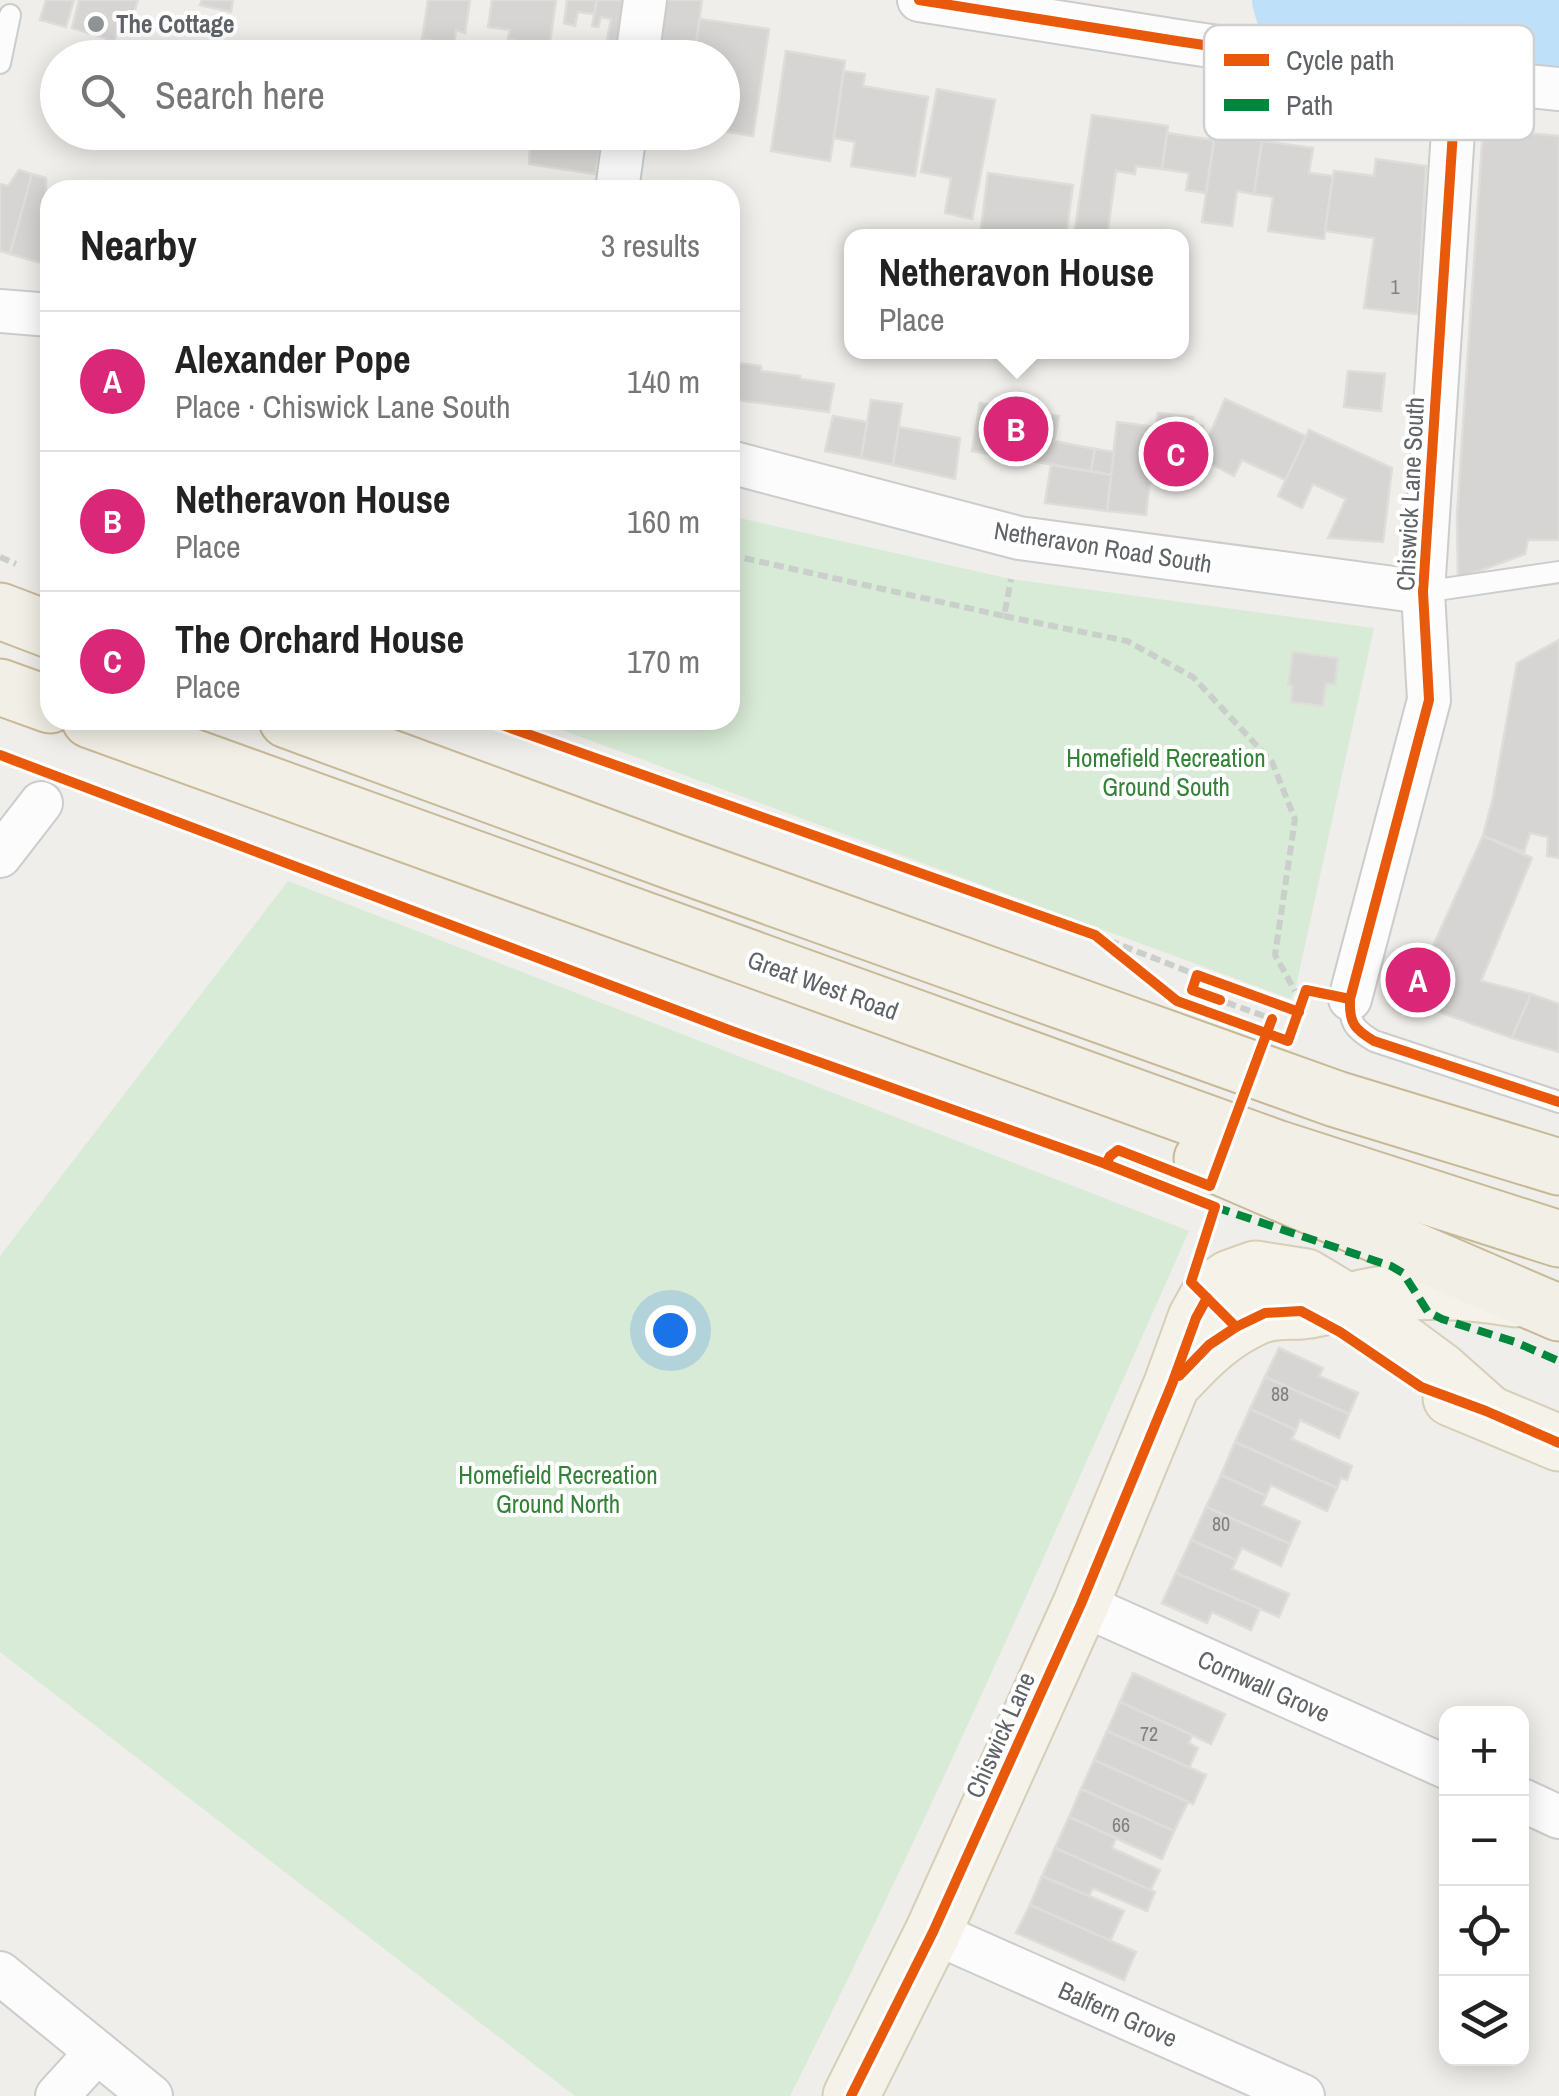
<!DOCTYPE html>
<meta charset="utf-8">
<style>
:root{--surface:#fff;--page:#f6f6f6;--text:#222;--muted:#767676;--line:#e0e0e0;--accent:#db2777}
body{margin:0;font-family:"Archivo Narrow",sans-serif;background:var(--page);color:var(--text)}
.controls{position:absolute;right:30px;bottom:30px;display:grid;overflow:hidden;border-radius:20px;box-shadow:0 5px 25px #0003}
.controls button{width:90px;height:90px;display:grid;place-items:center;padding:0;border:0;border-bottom:2px solid var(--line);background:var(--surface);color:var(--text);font:50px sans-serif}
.you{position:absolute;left:670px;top:1330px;width:35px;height:35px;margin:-25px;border:8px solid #fff;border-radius:50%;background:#1a73e8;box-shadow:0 0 0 15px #1a73e833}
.badge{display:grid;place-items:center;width:65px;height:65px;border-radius:50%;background:var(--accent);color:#fff;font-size:32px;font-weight:700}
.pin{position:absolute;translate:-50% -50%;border:5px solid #fff;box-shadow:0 2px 10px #0006}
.popup{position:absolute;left:844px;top:229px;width:345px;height:130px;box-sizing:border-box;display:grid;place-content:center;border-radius:20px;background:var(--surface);filter:drop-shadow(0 2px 8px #0005);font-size:32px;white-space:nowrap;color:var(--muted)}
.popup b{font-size:38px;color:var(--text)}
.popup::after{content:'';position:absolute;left:50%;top:100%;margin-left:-20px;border:20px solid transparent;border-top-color:var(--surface)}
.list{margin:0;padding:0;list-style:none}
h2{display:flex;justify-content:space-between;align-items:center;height:130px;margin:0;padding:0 40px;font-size:42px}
h2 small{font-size:32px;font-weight:400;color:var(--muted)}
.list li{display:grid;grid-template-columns:65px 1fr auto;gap:30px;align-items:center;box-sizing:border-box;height:140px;padding:0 40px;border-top:2px solid var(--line)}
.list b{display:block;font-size:38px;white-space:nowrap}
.list p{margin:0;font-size:32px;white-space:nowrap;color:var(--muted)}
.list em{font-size:32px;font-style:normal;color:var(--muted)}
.icon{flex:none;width:55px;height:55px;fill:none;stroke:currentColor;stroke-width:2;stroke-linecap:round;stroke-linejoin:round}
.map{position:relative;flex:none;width:1559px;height:2096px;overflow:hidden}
.search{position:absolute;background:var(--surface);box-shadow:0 5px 25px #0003;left:40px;top:40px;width:700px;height:110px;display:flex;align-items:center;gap:25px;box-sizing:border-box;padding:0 35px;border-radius:55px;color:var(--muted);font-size:38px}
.panel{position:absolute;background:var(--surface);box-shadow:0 5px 25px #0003;left:40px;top:180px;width:700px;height:550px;border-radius:30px}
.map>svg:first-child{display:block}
.green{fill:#d8ebd6}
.water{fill:#bfe0f9}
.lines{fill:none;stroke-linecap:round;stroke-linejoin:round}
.river{stroke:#bfe0f9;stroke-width:72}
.building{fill:#d6d5d3;stroke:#deddd9;stroke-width:2.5}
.service-casing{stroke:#cbcccc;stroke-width:24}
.minor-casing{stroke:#cbcccc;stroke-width:46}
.primary-casing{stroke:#d7ceb8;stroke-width:59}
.trunk-casing{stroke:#c8b996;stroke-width:59}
.path{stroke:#cacfcc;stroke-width:6;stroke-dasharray:10 5;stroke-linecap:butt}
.service{stroke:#fdfcfc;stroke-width:20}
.minor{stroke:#fdfcfc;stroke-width:42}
.primary{stroke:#f4f2e9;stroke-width:55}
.trunk{stroke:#f2f0e6;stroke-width:55}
.quiet{stroke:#00873e;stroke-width:8;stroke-dasharray:15 8;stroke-linecap:butt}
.cycleway-casing{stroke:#fff;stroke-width:16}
.cycleway{stroke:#e8590c;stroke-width:10}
.poi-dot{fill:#919496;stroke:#fff;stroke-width:4}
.labels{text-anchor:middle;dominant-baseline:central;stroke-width:8;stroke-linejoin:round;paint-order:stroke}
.number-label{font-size:20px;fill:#7e8184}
.poi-label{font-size:25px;font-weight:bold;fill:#5f6368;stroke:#fff;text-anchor:start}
.street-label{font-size:25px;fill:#5f6368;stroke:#fff}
.park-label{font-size:25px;fill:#348238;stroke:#fff}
.key{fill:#fff;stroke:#cfd0d2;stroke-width:2.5}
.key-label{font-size:28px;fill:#5f6368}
</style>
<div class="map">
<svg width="1559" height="2096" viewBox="0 0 1559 2096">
<rect width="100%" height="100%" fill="#efeeea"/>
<!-- green -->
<g class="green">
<polygon points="730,516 1011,579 1374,628 1295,991 1291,999 535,720 730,720"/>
<path d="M288 881 1189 1231C1060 1521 933 1812 790 2096H575L0 1652V1256Z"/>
</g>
<!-- water -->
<polygon class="water" points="1288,0 1559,0 1559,66 1530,69 1350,45 1347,23 1292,13"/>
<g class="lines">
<!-- river -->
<polyline class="river" points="1288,0 1292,13 1347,23 1350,45 1530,69 1559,66"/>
</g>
<!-- building -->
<g class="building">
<polygon points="46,0 74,0 66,27 40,20"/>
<polygon points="79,0 138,0 132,19 122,16 114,41 72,28"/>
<polygon points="202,0 233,0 231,12 200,5"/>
<polygon points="428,0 470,0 465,33 456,30 454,44 422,39"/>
<polygon points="492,0 556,0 548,56 517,53 518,41 508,39 510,30 488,27"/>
<polygon points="567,0 597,0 594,14 578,12 575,26 564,23"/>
<polygon points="597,0 632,0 622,43 607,40 611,19 601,17 598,27 592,26"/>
<polygon points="657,0 702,0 694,58 649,58"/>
<polygon points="700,19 769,29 753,136 728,132 734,90 722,88 722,58 694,58"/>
<polygon points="786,51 845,61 830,161 771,151"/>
<polygon points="844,71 865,74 863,86 928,97 915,176 851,166 855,142 834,138"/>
<polygon points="937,89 995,100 972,219 945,213 951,178 921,172"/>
<polygon points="1092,115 1168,126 1167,133 1162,169 1136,166 1135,174 1116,171 1107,236 1074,236"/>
<polygon points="1483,129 1559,136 1559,540 1528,540 1525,554 1458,579 1457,515"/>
<polygon points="531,132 557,132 583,137 584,132 603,134 595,174 529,164"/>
<polygon points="1167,133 1214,140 1206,193 1186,190 1189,173 1162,169"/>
<polygon points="1215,134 1262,141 1254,194 1237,191 1232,226 1202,222"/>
<polygon points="1262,141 1313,148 1309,173 1333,176 1324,239 1268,231 1273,197 1254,194"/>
<polygon points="1376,159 1426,166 1418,314 1364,308 1374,238 1325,231 1334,171 1374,176"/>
<polygon points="19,170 32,174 10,254 0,251 0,184 8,186"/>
<polygon points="988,173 1073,185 1066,236 980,236"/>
<polygon points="32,174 46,178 46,197 50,198 50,232 41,263 10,254"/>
<polygon points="731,362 761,366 761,371 800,376 800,379 834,384 829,412 730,399"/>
<polygon points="1348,371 1385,374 1381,411 1344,407"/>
<polygon points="1225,399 1306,436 1286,480 1242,460 1234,476 1206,461 1209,436"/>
<polygon points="871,400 902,404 893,465 861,458"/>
<polygon points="980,403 1059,416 1054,441 1095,449 1091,471 972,451"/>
<polygon points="1158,413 1193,417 1192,424 1203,426 1196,484 1179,481 1179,486 1149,482"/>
<polygon points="833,416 867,422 861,458 825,451"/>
<polygon points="1117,422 1156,427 1146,515 1107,511"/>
<polygon points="899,427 960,438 955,479 893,465"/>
<polygon points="1309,430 1392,468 1383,542 1328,538 1346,499 1313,484 1302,508 1278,496"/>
<polygon points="1095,449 1114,452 1111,475 1091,471"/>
<polygon points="1051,465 1111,475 1107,511 1045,503"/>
<polygon points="1559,640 1559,858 1547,856 1548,837 1530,833 1524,852 1483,836 1493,797 1517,663"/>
<polygon points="1293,652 1338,658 1335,684 1326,684 1323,706 1291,702 1292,686 1288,685"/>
<polygon points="1483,836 1532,858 1481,981 1531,994 1512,1038 1408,1001"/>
<polygon points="1531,994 1559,1004 1559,1052 1512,1038"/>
<polygon points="1279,1348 1323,1368 1319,1376 1358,1393 1349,1414 1265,1377"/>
<polygon points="1265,1377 1349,1414 1339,1438 1300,1420 1296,1430 1250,1409"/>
<polygon points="1250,1409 1296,1430 1292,1439 1352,1466 1347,1480 1341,1478 1337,1488 1235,1442"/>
<polygon points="1235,1442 1337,1488 1327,1511 1271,1485 1266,1496 1221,1475"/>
<polygon points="1221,1475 1266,1496 1262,1505 1300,1522 1290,1544 1206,1507"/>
<polygon points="1206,1507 1290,1544 1281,1566 1242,1548 1236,1560 1191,1540"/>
<polygon points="1191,1540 1236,1560 1232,1569 1289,1594 1279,1617 1176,1573"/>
<polygon points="1176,1573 1260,1609 1251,1630 1212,1612 1207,1623 1162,1603"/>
<polygon points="1133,1673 1225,1714 1211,1744 1120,1702"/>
<polygon points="1120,1702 1192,1735 1189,1743 1198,1748 1189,1768 1107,1731"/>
<polygon points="1107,1731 1206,1775 1193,1804 1094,1760"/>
<polygon points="1094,1760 1188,1802 1174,1831 1081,1789"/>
<polygon points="1081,1789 1174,1831 1162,1859 1069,1817"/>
<polygon points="1069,1817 1116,1838 1112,1848 1160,1870 1150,1891 1055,1848"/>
<polygon points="1055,1848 1155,1892 1147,1911 1093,1888 1089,1896 1042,1876"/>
<polygon points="1042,1876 1124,1911 1110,1941 1030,1905"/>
<polygon points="1030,1905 1136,1952 1124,1980 1016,1933"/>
</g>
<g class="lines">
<!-- service casing -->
<g class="service-casing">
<g id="service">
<polyline points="0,63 10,15"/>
<polyline points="1423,592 1559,572"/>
<path d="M1350 999C1349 1023 1354 1029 1374 1041L1559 1102"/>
</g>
</g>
<!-- minor casing -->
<g class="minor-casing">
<g id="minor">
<path d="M919 0 1177 41 1433 79C1447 90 1453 98 1454 116L1423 592 1429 700 1350 999"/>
<polyline points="637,58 645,0"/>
<polyline points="1453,101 1468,99 1509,84 1559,89"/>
<polyline points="617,190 625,132"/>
<polyline points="0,311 50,315"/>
<polyline points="730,462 1019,538 1423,592"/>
<polyline points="0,856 41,803"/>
<polyline points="1081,1604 1446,1767"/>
<polyline points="1522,1800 1559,1817"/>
<polyline points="933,1932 1303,2096"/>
<polyline points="0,1973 151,2096"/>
<polyline points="57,2096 97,2052"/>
</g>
</g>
<!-- primary casing -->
<g class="primary-casing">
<g id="primary">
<path d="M1178 1378C1202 1352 1223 1332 1256 1317 1272 1310 1286 1312 1302 1311 1327 1308 1352 1299 1378 1295 1423 1289 1471 1291 1516 1299"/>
<polyline points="1451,1398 1559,1443"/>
<polyline points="851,2096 933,1932 1081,1604 1172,1384 1196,1318 1207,1298 1218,1286 1230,1278 1255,1269 1306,1277 1346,1301 1441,1371 1486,1411"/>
</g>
</g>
<!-- trunk casing -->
<g class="trunk-casing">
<g id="trunk">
<polyline points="0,611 50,630"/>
<polyline points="0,687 50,705"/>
<polyline points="90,720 1276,1148 1559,1239"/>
<polyline points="287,720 679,864 1336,1099 1559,1167"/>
<polyline points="1202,1159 1559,1313"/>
</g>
</g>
<!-- path -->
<g class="path">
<polyline points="730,555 1004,616 1011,579"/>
<polyline points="0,557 16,564"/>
<polyline points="1004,616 1127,641 1193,677 1272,762 1295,819 1275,955 1295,991"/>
<polyline points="1095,935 1197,975"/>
<polyline points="1264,1016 1192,990 1197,975 1299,1012"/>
<polyline points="1106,1164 1110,1156 1118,1150 1157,1165"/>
</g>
<!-- service -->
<use href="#service" class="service"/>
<!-- minor -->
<use href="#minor" class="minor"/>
<!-- primary -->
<use href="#primary" class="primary"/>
<!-- trunk -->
<use href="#trunk" class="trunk"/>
<!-- quiet -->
<polyline class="quiet" points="1215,1207 1391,1266 1403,1273 1428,1312 1442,1319 1515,1342 1559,1361"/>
<!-- cycleway casing -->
<g class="cycleway-casing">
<g id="cycleway">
<path d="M919 0 1177 41 1433 79C1447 90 1453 98 1454 116L1423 592 1429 700 1350 999C1349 1023 1354 1029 1374 1041L1559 1102"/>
<polyline points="488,720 1095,935 1177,1001 1288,1041 1306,990 1350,999"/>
<polyline points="0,755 729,1030 1106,1164 1215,1207 1191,1282 1236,1327"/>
<polyline points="1220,1000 1192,990 1197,975 1299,1012"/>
<polyline points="1106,1164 1110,1156 1118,1150 1210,1186 1272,1019"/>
<polyline points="1179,1376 1209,1345 1236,1327 1265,1313 1301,1311 1340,1332 1421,1387 1486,1411 1559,1443"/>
<polyline points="851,2096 933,1932 1081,1604 1172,1384 1196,1318 1207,1298"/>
</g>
</g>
<!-- cycleway -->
<use href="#cycleway" class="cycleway"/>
</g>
<!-- markers -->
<circle class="poi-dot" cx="96" cy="24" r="10"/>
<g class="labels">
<!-- number labels -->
<g class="number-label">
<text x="1395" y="286">1</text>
<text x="1280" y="1393">88</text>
<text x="1221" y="1523">80</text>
<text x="1149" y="1733">72</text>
<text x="1121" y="1824">66</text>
</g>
<!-- poi labels -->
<g class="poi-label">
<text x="116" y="24">The Cottage</text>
</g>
<!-- street labels -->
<g class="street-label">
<text transform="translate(1410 494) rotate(-87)">Chiswick Lane South</text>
<text transform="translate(1103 547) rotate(9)">Netheravon Road South</text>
<text transform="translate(823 985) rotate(20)">Great West Road</text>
<text transform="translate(1264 1686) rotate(24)">Cornwall Grove</text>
<text transform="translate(1000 1735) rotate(-66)">Chiswick Lane</text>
<text transform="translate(1118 2014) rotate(24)">Balfern Grove</text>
</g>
<!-- park labels -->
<g class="park-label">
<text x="1166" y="758">Homefield Recreation<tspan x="1166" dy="29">Ground South</tspan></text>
<text x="558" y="1475">Homefield Recreation<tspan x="558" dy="29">Ground North</tspan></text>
</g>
</g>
<!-- legend -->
<rect x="1204" y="25" width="330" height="115" rx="15" class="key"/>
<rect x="1224" y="54" width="45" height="12" fill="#e8590c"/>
<rect x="1224" y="99" width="45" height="12" fill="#00873e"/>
<g class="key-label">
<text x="1286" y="70">Cycle path</text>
<text x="1286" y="115">Path</text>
</g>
</svg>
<div class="controls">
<button>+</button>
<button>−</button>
<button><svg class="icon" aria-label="locate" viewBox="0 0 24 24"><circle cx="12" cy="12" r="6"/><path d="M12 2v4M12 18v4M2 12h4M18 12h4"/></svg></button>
<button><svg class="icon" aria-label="layers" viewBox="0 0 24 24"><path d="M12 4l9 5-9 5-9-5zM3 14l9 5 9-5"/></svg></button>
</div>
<div class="you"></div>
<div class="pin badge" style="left:1418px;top:980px">A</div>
<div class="pin badge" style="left:1016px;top:429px">B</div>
<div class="popup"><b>Netheravon House</b>Place</div>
<div class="pin badge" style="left:1176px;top:454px">C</div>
<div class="search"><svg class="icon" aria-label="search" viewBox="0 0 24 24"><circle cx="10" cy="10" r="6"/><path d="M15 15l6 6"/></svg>Search here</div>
<section class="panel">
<h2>Nearby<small>3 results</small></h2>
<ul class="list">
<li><span class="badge">A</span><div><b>Alexander Pope</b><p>Place · Chiswick Lane South</p></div><em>140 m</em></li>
<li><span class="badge">B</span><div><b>Netheravon House</b><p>Place</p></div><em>160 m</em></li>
<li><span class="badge">C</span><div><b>The Orchard House</b><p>Place</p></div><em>170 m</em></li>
</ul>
</section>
</div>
